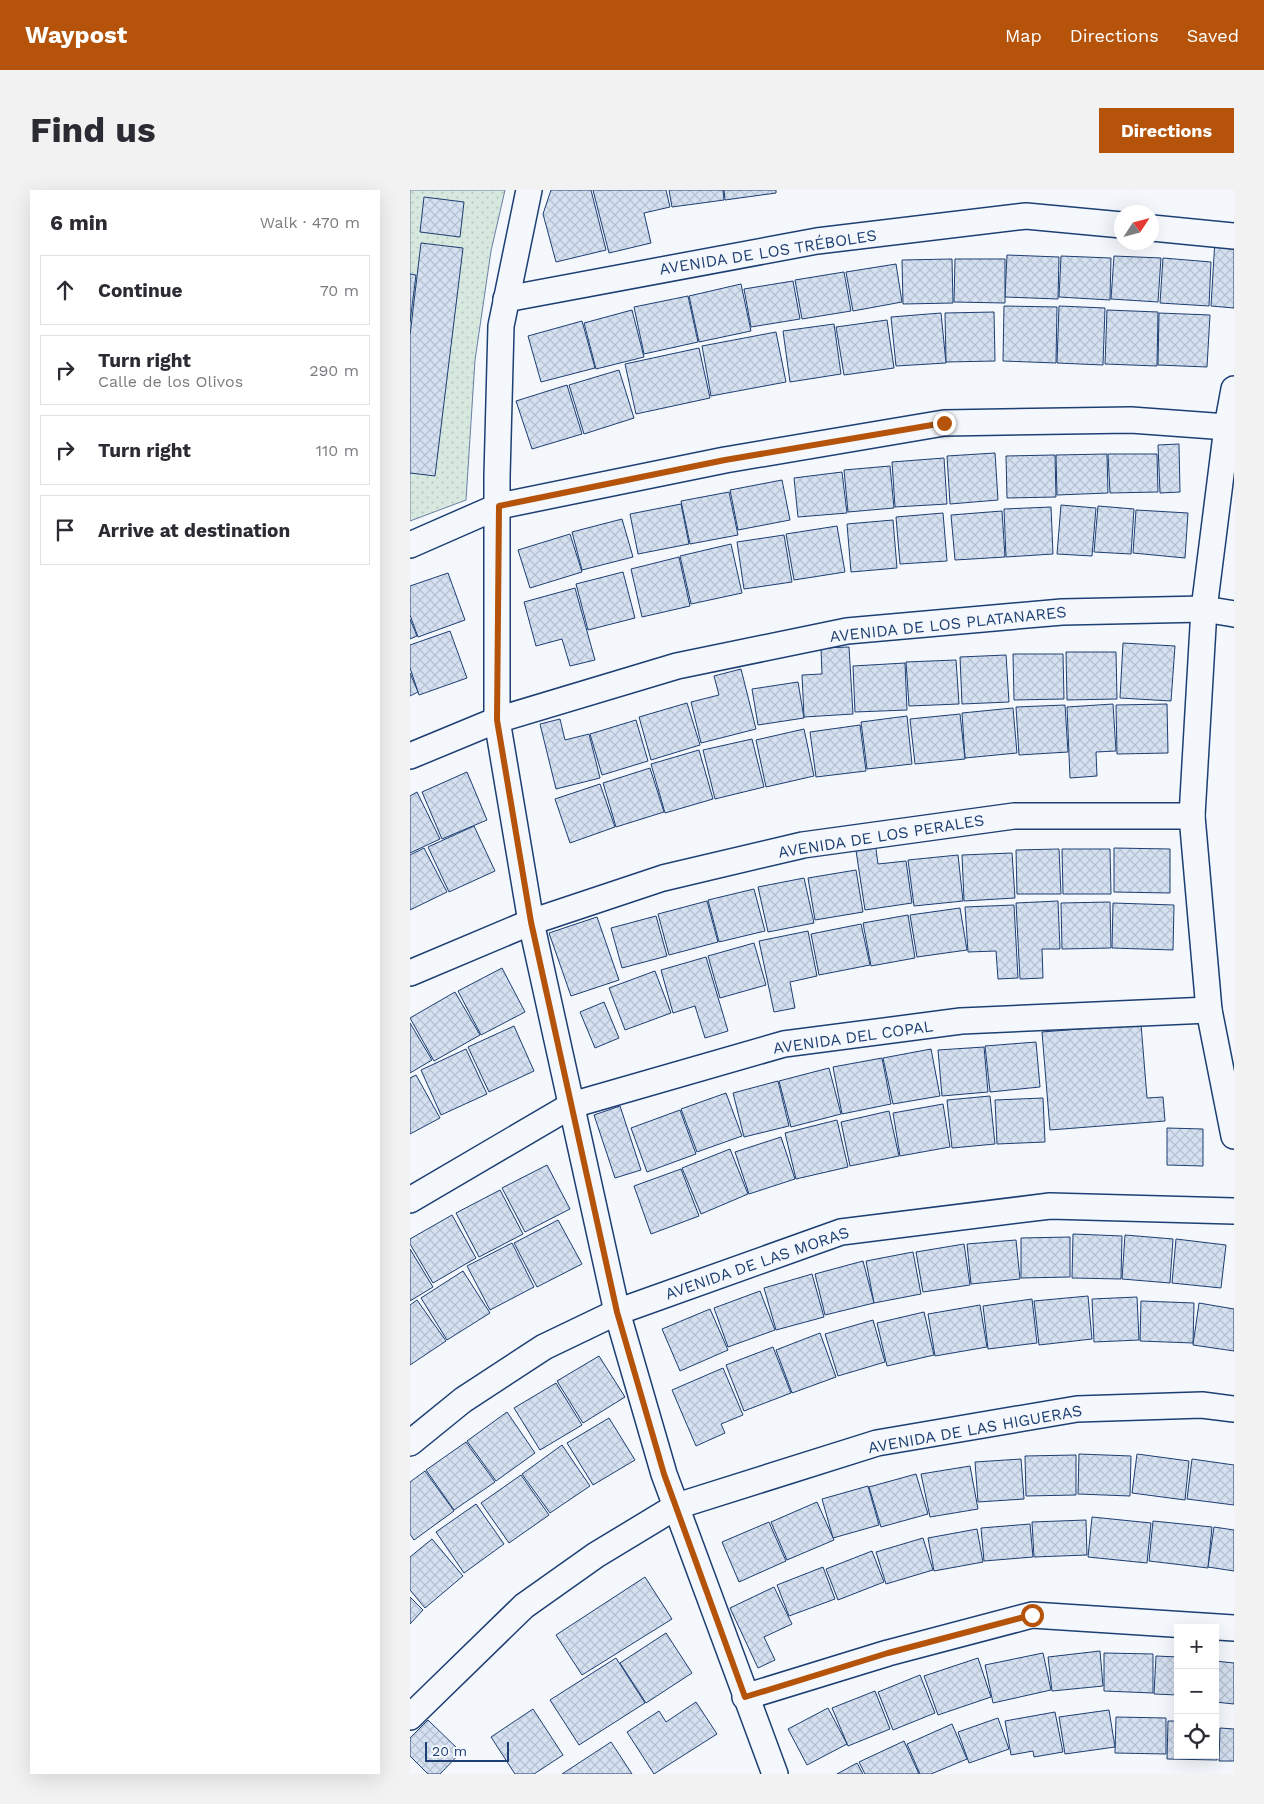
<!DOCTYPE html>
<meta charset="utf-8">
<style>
:root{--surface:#fff;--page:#f2f2f3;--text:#2b2b33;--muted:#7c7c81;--line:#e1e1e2;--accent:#b45309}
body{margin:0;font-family:"Work Sans",sans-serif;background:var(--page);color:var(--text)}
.controls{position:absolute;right:15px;bottom:15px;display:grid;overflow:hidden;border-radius:0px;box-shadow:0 5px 20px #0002}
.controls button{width:45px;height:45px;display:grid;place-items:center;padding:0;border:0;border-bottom:1px solid var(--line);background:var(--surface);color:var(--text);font:25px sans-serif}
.compass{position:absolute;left:704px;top:15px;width:45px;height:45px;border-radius:50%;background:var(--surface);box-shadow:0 5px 20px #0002;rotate:54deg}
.scale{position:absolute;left:15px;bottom:12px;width:84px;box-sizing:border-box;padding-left:5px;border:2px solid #1d3f73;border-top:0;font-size:14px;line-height:18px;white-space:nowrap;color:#1d3f73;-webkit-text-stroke:4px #f4f7fb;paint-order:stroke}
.stop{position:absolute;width:15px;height:15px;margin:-11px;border:4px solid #b45309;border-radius:50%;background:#fff}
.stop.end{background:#b45309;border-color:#fff;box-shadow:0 1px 5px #0008}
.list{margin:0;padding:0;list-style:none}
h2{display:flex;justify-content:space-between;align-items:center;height:65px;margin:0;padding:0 20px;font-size:21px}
h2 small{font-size:16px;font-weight:400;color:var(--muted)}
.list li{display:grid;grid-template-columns:32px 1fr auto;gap:15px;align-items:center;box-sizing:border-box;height:70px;margin:0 10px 10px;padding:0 10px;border:1px solid var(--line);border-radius:0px}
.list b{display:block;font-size:19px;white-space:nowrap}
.list p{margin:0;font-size:16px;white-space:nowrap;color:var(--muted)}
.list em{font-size:16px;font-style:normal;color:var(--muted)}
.icon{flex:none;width:28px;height:28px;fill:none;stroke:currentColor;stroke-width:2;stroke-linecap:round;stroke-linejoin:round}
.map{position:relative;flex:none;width:824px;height:1584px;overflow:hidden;border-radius:0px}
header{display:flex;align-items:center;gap:30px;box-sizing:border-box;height:70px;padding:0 25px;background:var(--accent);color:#fff}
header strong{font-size:24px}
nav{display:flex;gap:28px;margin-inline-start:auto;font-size:18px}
.intro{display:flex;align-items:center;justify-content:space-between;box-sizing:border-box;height:120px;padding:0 30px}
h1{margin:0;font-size:35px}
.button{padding:12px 22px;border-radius:0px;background:var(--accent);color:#fff;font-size:18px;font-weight:700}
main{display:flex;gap:30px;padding:0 30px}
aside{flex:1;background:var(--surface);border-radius:0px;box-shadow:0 5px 20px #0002}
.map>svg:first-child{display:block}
.grass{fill:url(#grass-dots);stroke:#687fa3}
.building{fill:url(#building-cross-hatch);stroke:#1d3f73}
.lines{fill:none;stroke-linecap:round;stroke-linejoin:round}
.minor-casing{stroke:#1d3f73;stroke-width:28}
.minor{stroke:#f4f7fb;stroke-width:25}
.route{stroke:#b45309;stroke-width:6}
.labels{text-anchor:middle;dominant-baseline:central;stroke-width:4;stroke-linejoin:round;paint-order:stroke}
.street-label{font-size:16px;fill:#1d3f73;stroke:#f4f7fb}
</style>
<header>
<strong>Waypost</strong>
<nav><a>Map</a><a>Directions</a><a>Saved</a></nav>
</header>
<div class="intro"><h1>Find us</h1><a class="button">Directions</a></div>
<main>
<aside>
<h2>6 min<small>Walk · 470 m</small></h2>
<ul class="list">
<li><svg class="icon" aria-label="ahead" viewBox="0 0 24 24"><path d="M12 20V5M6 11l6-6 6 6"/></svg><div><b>Continue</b></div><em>70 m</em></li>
<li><svg class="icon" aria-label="right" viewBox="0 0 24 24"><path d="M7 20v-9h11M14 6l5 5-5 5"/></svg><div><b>Turn right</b><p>Calle de los Olivos</p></div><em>290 m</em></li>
<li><svg class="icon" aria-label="right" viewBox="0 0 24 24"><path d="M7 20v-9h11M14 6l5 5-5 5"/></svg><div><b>Turn right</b></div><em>110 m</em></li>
<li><svg class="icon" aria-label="arrive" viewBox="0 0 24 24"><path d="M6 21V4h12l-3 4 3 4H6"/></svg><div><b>Arrive at destination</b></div></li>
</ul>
</aside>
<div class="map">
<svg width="824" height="1584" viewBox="0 0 824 1584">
<defs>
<pattern id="grass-dots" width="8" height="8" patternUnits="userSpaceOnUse" patternTransform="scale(1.25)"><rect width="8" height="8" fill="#d7e8df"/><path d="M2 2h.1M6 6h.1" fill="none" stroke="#b8c8c3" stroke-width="1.8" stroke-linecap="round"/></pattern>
<pattern id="building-cross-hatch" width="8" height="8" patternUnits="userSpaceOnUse" patternTransform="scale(1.25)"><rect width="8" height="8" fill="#d5e0f0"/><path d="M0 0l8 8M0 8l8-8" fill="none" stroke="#b6c1d1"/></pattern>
</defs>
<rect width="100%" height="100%" fill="#f4f7fb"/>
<!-- grass -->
<polygon class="grass" points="0,0 95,0 81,61 65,170 56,310 0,331"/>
<!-- building -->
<g class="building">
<polygon points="141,0 181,0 196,60 146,72 133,24"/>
<polygon points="183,0 256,0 260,17 234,23 241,53 199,63"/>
<polygon points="259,0 313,0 314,10 262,17"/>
<polygon points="314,0 366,0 366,3 315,10"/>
<polygon points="14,7 54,12 50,47 10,42"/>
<polygon points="805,50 824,52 824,118 801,116"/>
<polygon points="11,53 53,58 25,286 0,283 0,145"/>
<polygon points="597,65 649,67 648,109 595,107"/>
<polygon points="651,66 701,68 700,110 649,107"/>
<polygon points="704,66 751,68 748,112 701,109"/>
<polygon points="753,68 801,72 799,116 750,113"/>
<polygon points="542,69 543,113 493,114 492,70"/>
<polygon points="545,69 595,69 595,113 544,112"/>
<polygon points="486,74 492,112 443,121 436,82"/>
<polygon points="434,82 441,121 392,129 385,90"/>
<polygon points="0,84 6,85 0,132"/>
<polygon points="383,91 390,129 341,137 334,99"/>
<polygon points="331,94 341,141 289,152 279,106"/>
<polygon points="278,106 288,152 234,164 224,117"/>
<polygon points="594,116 647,117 646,173 593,171"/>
<polygon points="649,116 695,118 693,175 647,173"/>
<polygon points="222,120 234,167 186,179 174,133"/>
<polygon points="697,120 748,122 747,176 695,174"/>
<polygon points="584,122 585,171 536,172 535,123"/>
<polygon points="531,123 536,173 486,176 481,127"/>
<polygon points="749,123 800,125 797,177 748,175"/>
<polygon points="477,130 484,178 434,185 426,137"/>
<polygon points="172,131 185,178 131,192 118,146"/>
<polygon points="424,134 431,184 380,192 373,141"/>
<polygon points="366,142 376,192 301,206 292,156"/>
<polygon points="289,158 300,208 226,224 215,174"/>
<polygon points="209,180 224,228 174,244 159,195"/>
<polygon points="157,195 172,244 122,259 106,211"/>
<polygon points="769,254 770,302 750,303 748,255"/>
<polygon points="585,263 588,310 540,314 537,266"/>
<polygon points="697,264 698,303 647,305 646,265"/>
<polygon points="698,264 747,264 748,302 700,303"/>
<polygon points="645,265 646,307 597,308 596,266"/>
<polygon points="534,268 537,314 485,317 482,272"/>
<polygon points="480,276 484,318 438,322 434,280"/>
<polygon points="432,282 437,323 388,327 384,288"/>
<polygon points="372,290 380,330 328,340 320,300"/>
<polygon points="319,302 328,345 280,354 271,311"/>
<polygon points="271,314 279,354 228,364 220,324"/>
<polygon points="651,315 686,318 682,366 647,364"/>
<polygon points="688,316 724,319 721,364 684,362"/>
<polygon points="641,317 643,364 596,367 594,319"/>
<polygon points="726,320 778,323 775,368 723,363"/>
<polygon points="592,321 595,367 545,370 541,325"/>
<polygon points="533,323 537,371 490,374 486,327"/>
<polygon points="212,329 223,367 172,380 162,342"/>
<polygon points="483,330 487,378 441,382 437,334"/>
<polygon points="427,336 435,382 384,390 376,344"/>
<polygon points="160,344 172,382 120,398 108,360"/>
<polygon points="374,345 382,392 334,399 327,352"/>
<polygon points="321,354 332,403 281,414 270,366"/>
<polygon points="269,367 280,416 232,427 221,379"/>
<polygon points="213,382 225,428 178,440 166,394"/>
<polygon points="38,383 55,430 8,447 0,425 0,396"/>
<polygon points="165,398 185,470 160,476 152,449 126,456 114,412"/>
<polygon points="0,429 7,446 0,449"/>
<polygon points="40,441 57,488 9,505 0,478 0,455"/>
<polygon points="713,453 765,456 761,511 710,508"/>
<polygon points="439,457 443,524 394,527 392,485 412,484 411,458"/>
<polygon points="656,462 706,462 707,509 657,510"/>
<polygon points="603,464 653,464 654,509 604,510"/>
<polygon points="596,465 599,512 552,514 550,467"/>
<polygon points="546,470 549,514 499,516 496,472"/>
<polygon points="495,473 497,520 445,522 443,476"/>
<polygon points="331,479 346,539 291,553 281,512 309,505 304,486"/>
<polygon points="0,483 8,502 0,506"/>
<polygon points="388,492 394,528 348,535 342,499"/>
<polygon points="277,513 290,555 241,570 229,527"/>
<polygon points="703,514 706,561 686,562 687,586 660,588 657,517"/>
<polygon points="757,514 758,563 707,564 706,515"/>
<polygon points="655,515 658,562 609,565 606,517"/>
<polygon points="603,518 607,563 555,568 552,523"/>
<polygon points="550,524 555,569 505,574 500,529"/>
<polygon points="497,526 502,574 457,579 451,532"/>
<polygon points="150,529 155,550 179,544 190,588 146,599 130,534"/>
<polygon points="226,530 238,571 192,585 180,544"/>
<polygon points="450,535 456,581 406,587 400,542"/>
<polygon points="394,539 404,586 356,597 346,550"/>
<polygon points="342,549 354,597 305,609 293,560"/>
<polygon points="289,560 303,609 255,623 241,574"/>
<polygon points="240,578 254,622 206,637 193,593"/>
<polygon points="57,582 77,630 32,649 12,602"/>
<polygon points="190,594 205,637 160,653 145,609"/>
<polygon points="7,602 30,649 0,663 0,606"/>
<polygon points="64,636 85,681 39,702 18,657"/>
<polygon points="465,652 468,674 496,671 502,713 455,720 445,654"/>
<polygon points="14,658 37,702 0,720 0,665"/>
<polygon points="704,658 760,659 760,703 704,702"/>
<polygon points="649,659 651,704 607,704 606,660"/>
<polygon points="652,659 700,659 701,704 653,704"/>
<polygon points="602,663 605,708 554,711 552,665"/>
<polygon points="548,665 553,711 504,716 498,670"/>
<polygon points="446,680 453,722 405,730 398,688"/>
<polygon points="394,688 404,733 358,742 348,697"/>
<polygon points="344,699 355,741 309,752 298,710"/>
<polygon points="297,711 308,752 259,765 248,724"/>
<polygon points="648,711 650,759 632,759 633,788 610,789 606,713"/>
<polygon points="700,712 701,758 652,759 651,713"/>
<polygon points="703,713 764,715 763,760 702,758"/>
<polygon points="604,715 608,788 588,789 586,761 558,762 555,717"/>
<polygon points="550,718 557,760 507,767 500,725"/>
<polygon points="498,725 505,768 461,776 453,733"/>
<polygon points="246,726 257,766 212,778 201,738"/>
<polygon points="187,727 209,790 161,806 139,743"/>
<polygon points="451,734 460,775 409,785 401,744"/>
<polygon points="398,741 407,786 380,792 385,818 364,822 349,751"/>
<polygon points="344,753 356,795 310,808 298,766"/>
<polygon points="296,767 318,841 295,848 285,816 263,823 251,780"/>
<polygon points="92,778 115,822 71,845 48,801"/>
<polygon points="245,781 261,823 215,840 199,798"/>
<polygon points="45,802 70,845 24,871 0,828"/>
<polygon points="194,812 209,848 185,858 170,822"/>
<polygon points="0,833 22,870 0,883"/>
<polygon points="731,834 737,908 753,907 755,931 640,940 632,842"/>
<polygon points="104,836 124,881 79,902 58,857"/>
<polygon points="626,852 630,897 580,902 575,856"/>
<polygon points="574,857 578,902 532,906 528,860"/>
<polygon points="56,859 77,904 31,925 11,880"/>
<polygon points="521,859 530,906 483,914 473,868"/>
<polygon points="472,868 481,914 432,924 423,877"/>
<polygon points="419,878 431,924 381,937 369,891"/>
<polygon points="6,885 30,928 0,944 0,888"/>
<polygon points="368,891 379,936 334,947 323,903"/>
<polygon points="316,903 332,946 287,962 271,919"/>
<polygon points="580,906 585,954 542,958 537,910"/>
<polygon points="633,908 635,952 587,954 585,910"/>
<polygon points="533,914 540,957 490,966 483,923"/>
<polygon points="210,916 231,980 205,988 184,925"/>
<polygon points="270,920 286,964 237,982 221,938"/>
<polygon points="479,921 489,966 440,976 431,932"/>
<polygon points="427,930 438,977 386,989 375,943"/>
<polygon points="757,938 793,939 793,976 757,975"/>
<polygon points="371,947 385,989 339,1004 325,962"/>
<polygon points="320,959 338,1004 291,1024 272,978"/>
<polygon points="137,975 160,1019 115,1042 92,998"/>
<polygon points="271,979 289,1026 241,1044 224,996"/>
<polygon points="90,1000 113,1044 69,1067 46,1023"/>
<polygon points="42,1025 66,1068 23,1093 0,1054 0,1049"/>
<polygon points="148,1030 172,1074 127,1097 104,1053"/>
<polygon points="663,1044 712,1046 711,1089 662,1088"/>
<polygon points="715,1045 763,1049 760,1093 712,1089"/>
<polygon points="660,1047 660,1087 611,1088 611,1048"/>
<polygon points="766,1049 816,1055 811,1098 762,1093"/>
<polygon points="606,1050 610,1089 561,1094 557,1054"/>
<polygon points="102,1053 124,1097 80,1120 57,1076"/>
<polygon points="554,1054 560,1095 513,1102 506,1062"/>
<polygon points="0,1059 23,1097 0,1111"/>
<polygon points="503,1062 511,1104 464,1113 456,1071"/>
<polygon points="453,1071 464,1113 415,1125 405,1084"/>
<polygon points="53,1081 80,1123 37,1150 11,1108"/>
<polygon points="402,1084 414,1127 366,1140 354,1098"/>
<polygon points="350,1101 365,1140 318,1157 304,1118"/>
<polygon points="678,1106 682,1149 629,1155 624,1111"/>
<polygon points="727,1107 729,1150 684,1152 682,1109"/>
<polygon points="622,1109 627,1153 578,1159 573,1116"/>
<polygon points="7,1110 36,1151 0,1175 0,1115"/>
<polygon points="731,1111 784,1113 783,1153 730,1151"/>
<polygon points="789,1113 824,1119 824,1161 783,1155"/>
<polygon points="570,1115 577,1157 525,1166 518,1124"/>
<polygon points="300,1119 318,1160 270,1181 252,1139"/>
<polygon points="514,1122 524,1165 477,1176 467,1133"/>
<polygon points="463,1130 475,1172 428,1186 415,1144"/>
<polygon points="410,1143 426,1187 382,1203 366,1160"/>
<polygon points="363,1157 381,1203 334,1221 316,1175"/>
<polygon points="189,1166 215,1207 173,1233 147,1191"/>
<polygon points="313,1178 333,1225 311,1234 315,1243 286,1256 262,1200"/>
<polygon points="146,1193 172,1235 130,1260 104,1218"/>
<polygon points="97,1222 125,1263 86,1291 57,1251"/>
<polygon points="199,1228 225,1270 183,1295 157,1253"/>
<polygon points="56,1252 85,1292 44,1320 16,1280"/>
<polygon points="152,1255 180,1296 140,1323 112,1284"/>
<polygon points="669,1264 721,1266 720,1306 668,1304"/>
<polygon points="727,1264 779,1271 775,1310 722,1303"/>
<polygon points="666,1265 666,1305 616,1306 615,1266"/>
<polygon points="611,1269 614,1309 568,1312 565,1272"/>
<polygon points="782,1269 824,1275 824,1315 777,1309"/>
<polygon points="560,1276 568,1319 520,1327 511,1284"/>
<polygon points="15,1281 44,1321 4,1350 0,1344 0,1292"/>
<polygon points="506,1284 518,1324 471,1337 459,1297"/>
<polygon points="111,1285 139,1325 99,1353 71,1313"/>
<polygon points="458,1296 469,1335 423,1348 412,1309"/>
<polygon points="407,1312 424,1350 377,1370 361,1332"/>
<polygon points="66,1314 94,1354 54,1383 26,1342"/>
<polygon points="682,1327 741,1333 737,1373 678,1367"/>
<polygon points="676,1330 677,1365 624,1367 622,1332"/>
<polygon points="743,1331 802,1337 798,1378 739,1371"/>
<polygon points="359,1332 376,1371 329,1392 312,1352"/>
<polygon points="620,1334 623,1367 574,1371 571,1338"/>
<polygon points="804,1337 824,1340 824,1381 798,1377"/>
<polygon points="567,1339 573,1372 524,1381 518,1348"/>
<polygon points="513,1348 523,1380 476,1394 466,1362"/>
<polygon points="22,1349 53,1386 15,1418 0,1400 0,1367"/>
<polygon points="462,1361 474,1392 428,1410 416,1379"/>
<polygon points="413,1377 425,1409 379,1426 367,1395"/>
<polygon points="235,1387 262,1429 172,1485 146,1445"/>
<polygon points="364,1397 382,1434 354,1447 365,1470 348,1478 320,1418"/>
<polygon points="0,1407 13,1420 0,1434"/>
<polygon points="256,1443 282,1483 236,1513 210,1473"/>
<polygon points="690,1461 693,1496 642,1501 638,1467"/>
<polygon points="633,1463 641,1500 583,1513 575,1475"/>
<polygon points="694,1463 743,1464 743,1503 694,1501"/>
<polygon points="746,1466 768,1467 768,1505 744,1504"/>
<polygon points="206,1468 235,1513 169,1555 140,1510"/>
<polygon points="568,1468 581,1507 528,1525 514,1486"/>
<polygon points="805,1471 824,1473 824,1514 805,1512"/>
<polygon points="510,1485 525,1523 483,1540 468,1502"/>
<polygon points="465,1501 480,1539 438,1556 422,1518"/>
<polygon points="286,1512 307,1544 244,1584 217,1542 249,1521 256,1532"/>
<polygon points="418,1518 437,1554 397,1575 378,1539"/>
<polygon points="123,1519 153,1565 124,1584 105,1584 81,1547"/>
<polygon points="699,1520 705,1557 655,1564 649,1527"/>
<polygon points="645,1522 653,1562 624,1567 623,1561 601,1565 595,1531"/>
<polygon points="706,1527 756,1528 756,1564 705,1563"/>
<polygon points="588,1528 599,1559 559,1573 548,1542"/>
<polygon points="18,1530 51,1562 30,1584 18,1584 0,1566 0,1548"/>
<polygon points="758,1531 768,1531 768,1565 805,1565 805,1532 808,1532 807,1570 757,1569"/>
<polygon points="542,1534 557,1569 521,1584 510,1584 497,1554"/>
<polygon points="810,1538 824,1539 824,1571 809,1571"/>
<polygon points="494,1551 509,1584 455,1584 449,1572"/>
<polygon points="201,1552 222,1584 152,1584"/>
<polygon points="447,1573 453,1584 427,1584"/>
</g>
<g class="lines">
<!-- minor casing -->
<g class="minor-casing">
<g id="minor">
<polyline points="119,0 91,136 87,286 87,530 121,732 207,1122 254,1284 365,1584"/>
<polyline points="742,38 824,46"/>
<polyline points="96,109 407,51 616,26 712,35"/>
<polyline points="824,199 817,237 794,419 782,626 799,820 824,946"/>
<polyline points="0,355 89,316 315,270 534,233 721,230 817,237"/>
<polyline points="0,566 87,530 267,476 437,441 652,422 794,419 824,424"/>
<polyline points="0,783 121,732 253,688 393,655 604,626 782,626"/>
<polyline points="0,1010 162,915 374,854 551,831 799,820"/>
<polyline points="0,1253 53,1210 134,1157 207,1122 431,1042 640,1016 824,1021"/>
<polyline points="335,1507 478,1463 622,1425 824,1438"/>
<polyline points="0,1527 114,1416 186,1365 267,1316 467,1253 667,1219 792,1215 824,1219"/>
</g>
</g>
<!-- minor -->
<use href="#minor" class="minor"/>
</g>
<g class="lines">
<!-- route -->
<polyline class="route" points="534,233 315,270 89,316 87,530 121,732 207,1122 254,1284 335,1507 478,1463 622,1425"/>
</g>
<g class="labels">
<!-- street labels -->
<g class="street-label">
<text transform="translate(358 62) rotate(-9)">AVENIDA DE LOS TRÉBOLES</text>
<text transform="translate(538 434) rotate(-6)">AVENIDA DE LOS PLATANARES</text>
<text transform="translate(471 646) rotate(-9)">AVENIDA DE LOS PERALES</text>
<text transform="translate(443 847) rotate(-8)">AVENIDA DEL COPAL</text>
<text transform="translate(347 1073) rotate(-19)">AVENIDA DE LAS MORAS</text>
<text transform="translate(565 1239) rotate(-10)">AVENIDA DE LAS HIGUERAS</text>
</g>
</g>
</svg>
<div class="controls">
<button>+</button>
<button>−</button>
<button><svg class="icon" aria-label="locate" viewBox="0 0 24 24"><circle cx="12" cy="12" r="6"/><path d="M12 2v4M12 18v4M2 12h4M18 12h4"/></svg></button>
</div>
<svg class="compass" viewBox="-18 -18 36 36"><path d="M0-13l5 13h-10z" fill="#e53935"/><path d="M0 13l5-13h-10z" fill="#7c7c81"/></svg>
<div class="scale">20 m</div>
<div class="stop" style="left:622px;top:1425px"></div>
<div class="stop end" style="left:534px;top:233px"></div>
</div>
</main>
